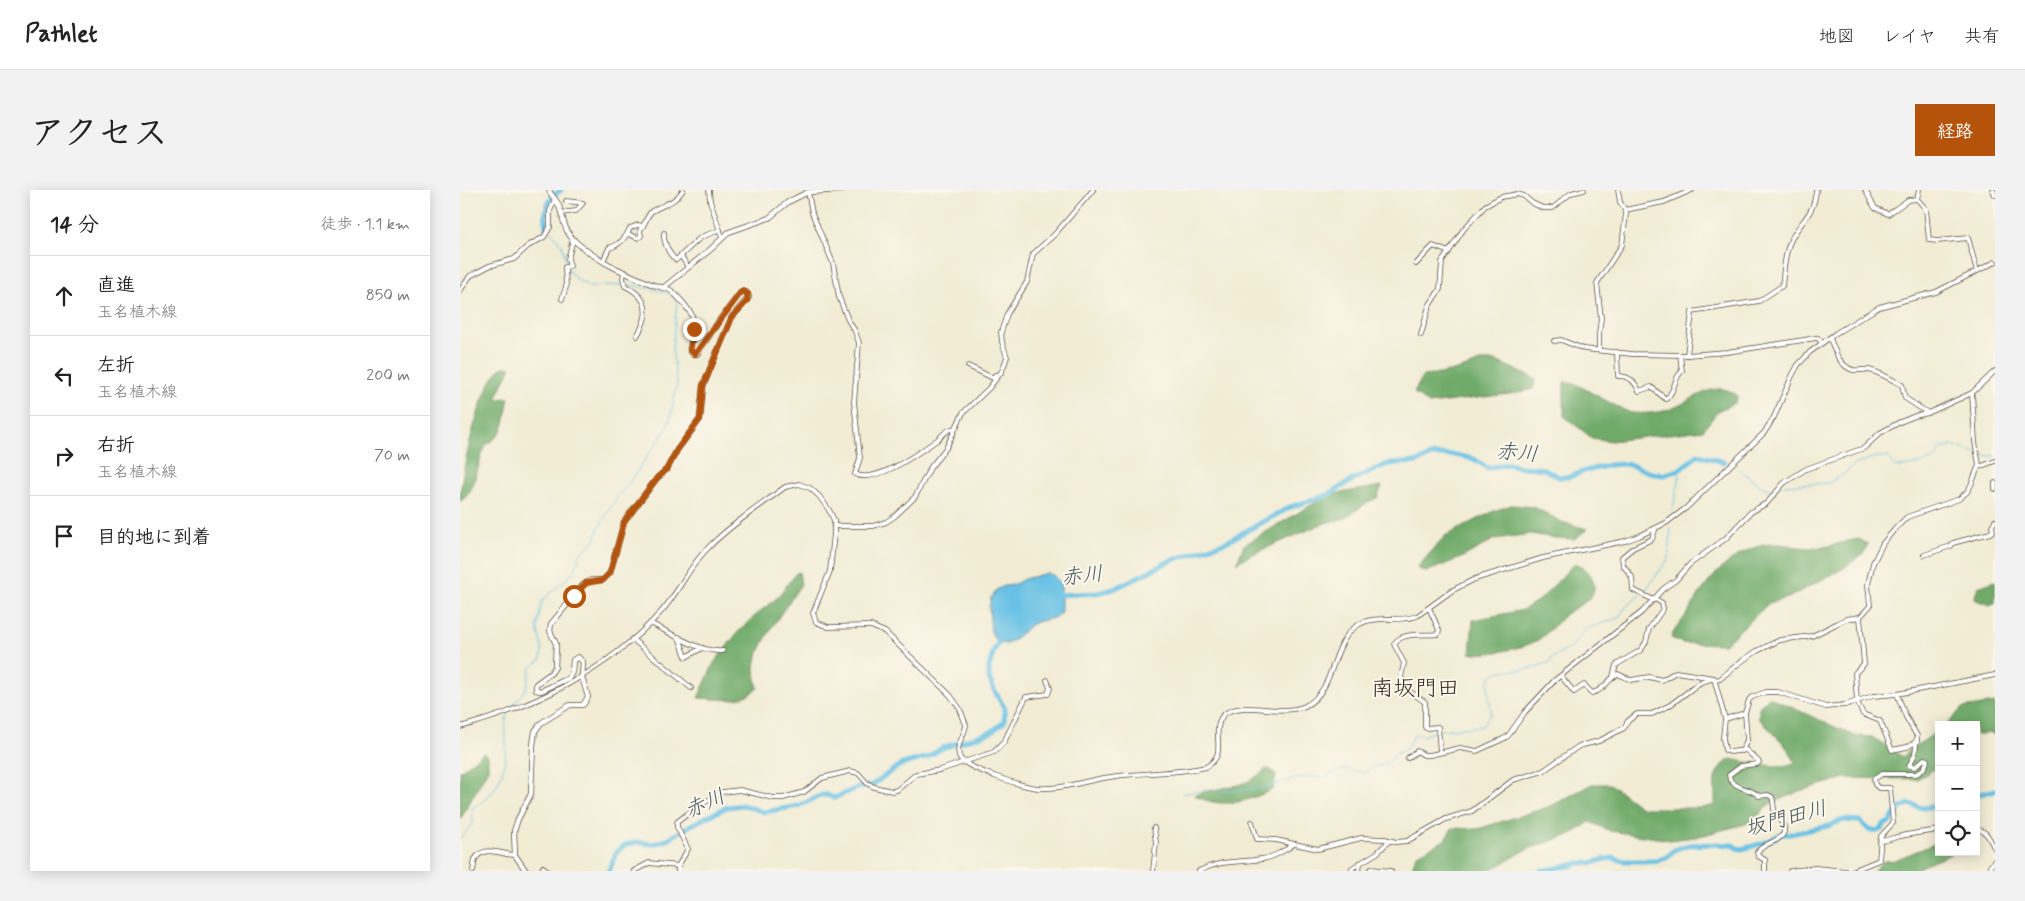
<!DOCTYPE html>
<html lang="ja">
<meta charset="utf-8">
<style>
:root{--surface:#fff;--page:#f2f2f2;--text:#222;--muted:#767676;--line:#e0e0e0;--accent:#b45309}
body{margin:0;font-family:Mynerve,"Klee One",sans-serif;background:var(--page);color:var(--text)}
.controls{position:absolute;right:15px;bottom:15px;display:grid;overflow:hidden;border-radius:0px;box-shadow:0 2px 12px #0003}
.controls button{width:45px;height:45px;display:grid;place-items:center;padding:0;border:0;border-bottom:1px solid var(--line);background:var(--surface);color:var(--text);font:25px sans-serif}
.stop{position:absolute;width:15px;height:15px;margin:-11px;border:4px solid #b45309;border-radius:50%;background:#fff}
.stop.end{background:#b45309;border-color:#fff;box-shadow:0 1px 5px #0008}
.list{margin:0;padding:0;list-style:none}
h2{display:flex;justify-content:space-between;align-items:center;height:65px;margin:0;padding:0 20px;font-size:21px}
h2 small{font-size:16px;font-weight:400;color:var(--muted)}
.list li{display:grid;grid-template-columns:32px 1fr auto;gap:15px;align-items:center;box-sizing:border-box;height:80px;padding:0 20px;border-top:1px solid var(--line)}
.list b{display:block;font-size:19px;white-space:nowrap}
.list p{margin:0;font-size:16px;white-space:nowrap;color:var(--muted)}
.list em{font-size:16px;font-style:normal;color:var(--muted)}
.icon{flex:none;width:28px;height:28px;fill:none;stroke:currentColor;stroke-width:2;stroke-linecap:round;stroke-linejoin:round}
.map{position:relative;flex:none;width:1535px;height:681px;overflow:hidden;border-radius:0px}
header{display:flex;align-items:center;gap:30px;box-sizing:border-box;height:70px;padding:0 25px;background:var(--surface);border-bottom:1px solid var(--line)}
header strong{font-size:24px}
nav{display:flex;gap:28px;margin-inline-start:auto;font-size:18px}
.intro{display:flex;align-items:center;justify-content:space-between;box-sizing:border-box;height:120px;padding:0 30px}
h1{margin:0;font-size:35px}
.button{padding:12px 22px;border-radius:0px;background:var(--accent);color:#fff;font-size:18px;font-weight:700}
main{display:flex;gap:30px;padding:0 30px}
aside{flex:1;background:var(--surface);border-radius:0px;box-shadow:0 2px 12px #0003}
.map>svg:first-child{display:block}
.forest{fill:#71ab6b;stroke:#566a44}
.water{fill:#67c1e5;stroke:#517682}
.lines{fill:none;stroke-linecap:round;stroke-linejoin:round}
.stream{stroke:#67c1e5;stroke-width:1}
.river{stroke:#67c1e5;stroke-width:5}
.minor-casing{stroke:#564739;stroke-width:5.5}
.major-casing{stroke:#564739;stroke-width:6}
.minor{stroke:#fff;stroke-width:4}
.major{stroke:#fff;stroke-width:4.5}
.route{stroke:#b45309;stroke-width:6}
.labels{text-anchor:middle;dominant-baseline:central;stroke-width:4;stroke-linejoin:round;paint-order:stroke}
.water-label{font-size:21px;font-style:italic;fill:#48575a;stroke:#fbf7ec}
.quarter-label{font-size:22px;fill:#3b2a1e;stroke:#fbf7ec}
</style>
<header>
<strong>Pathlet</strong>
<nav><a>地図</a><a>レイヤ</a><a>共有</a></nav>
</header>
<div class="intro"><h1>アクセス</h1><a class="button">経路</a></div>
<main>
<aside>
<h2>14 分<small>徒歩 · 1.1 km</small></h2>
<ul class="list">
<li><svg class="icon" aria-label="ahead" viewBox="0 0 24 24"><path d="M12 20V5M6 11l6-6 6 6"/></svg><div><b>直進</b><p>玉名植木線</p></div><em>850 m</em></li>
<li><svg class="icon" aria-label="left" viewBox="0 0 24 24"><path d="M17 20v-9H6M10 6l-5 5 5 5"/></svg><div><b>左折</b><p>玉名植木線</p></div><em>200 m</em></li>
<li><svg class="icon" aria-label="right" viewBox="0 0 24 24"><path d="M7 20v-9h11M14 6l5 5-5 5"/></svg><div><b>右折</b><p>玉名植木線</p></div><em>70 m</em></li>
<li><svg class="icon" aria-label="arrive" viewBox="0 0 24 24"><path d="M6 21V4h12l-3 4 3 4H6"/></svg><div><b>目的地に到着</b></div></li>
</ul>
</aside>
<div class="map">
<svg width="1535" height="681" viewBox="0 0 1535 681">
<rect width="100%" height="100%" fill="#fbf7ec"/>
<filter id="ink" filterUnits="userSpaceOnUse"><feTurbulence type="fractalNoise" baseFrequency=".02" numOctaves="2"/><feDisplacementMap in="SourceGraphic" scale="10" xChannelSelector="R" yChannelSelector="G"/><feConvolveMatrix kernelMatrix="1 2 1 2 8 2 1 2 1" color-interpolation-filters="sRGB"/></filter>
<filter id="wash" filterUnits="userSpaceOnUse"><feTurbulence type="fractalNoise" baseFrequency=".0096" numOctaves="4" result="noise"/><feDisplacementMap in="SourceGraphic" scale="20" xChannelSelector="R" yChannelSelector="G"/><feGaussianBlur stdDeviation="1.12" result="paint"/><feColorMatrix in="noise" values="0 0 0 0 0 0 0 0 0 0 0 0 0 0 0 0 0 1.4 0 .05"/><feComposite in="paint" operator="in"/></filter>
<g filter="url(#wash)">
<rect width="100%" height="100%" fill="#f2ecd4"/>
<!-- forest -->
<g class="forest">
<path d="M1022 171H1036L1076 189 1073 199 1057 203 969 214 954 203 963 186C984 184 1002 180 1022 171Z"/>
<path d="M44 177H51L36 209 49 208C46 219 46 237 38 246 35 249 29 252 26 256 17 270 17 304 0 311 0 287 21 186 44 177Z"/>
<path d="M1104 192 1114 193C1124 198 1165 222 1172 223 1182 224 1198 223 1207 220 1231 214 1254 186 1278 206L1275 213 1259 220 1243 240 1151 251 1132 248 1104 226Z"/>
<polygon points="922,296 917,308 908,312 885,328 862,334 797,362 777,372 784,355 868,305"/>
<polygon points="1051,315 1074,317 1102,332 1127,339 1115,349 1095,348 1071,344 1035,349 1003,367 966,382 957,378 985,346 1034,321"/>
<path d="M1399 349 1408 354 1404 363 1384 378 1328 408 1309 413 1265 454 1223 453 1211 448C1215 437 1224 430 1230 419 1248 388 1279 352 1319 354 1329 355 1339 358 1350 358 1366 359 1383 351 1399 349Z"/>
<path d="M1115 373C1128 377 1142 395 1129 409 1123 415 1113 418 1107 423 1097 432 1088 443 1078 450 1065 458 1025 466 1010 463L1013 430 1063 420 1082 408Z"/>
<path d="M339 382 341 394C327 416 303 446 296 471 294 480 296 490 298 498 281 514 260 509 238 508L254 473 278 442 297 424 317 408 335 384Z"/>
<polygon points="1535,391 1535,413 1529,415 1514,409 1518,397"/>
<path d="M1309 507 1395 546 1412 547 1443 567 1449 560 1479 541V576L1458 589 1385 588 1340 601 1309 614 1293 632 1236 647 1210 650 1150 641 1130 632 1112 644 1068 659 1029 681H951L956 665 985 650 992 638 1018 639 1091 616 1132 594H1150L1182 618H1242L1255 615C1256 591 1249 585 1270 569 1285 571 1323 581 1335 572 1327 554 1313 543 1299 529V517Z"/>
<polygon points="1535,513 1535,545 1531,543 1516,545 1516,535 1487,535 1502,518"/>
<polygon points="23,563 28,566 28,579 0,630 0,581"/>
<path d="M806 579 811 580 816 585 813 599C788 612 761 620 734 605 763 595 782 601 806 579Z"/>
<polygon points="1479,652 1479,662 1496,662 1451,681 1413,681 1424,671 1435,670"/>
</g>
<!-- water -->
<path class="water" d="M587 383 593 385 601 394V423C593 431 581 429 572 434 563 440 557 449 547 454L537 453 531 442 529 417 531 408 536 400 544 396 553 395 564 389Z"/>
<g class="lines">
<!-- stream -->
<g class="stream">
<polyline points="883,1 884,0"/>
<polyline points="90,40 102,55 109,81 116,89 130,97 162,95"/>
<polyline points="81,46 86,38"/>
<polyline points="0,96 10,84 24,77"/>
<path d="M1278 279C1287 284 1302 299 1311 300L1320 295"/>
<path d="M1324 295 1369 293 1384 284 1394 275 1415 267H1428C1430 270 1432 274 1435 276 1441 280 1471 271 1477 267L1479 259 1495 256 1520 265 1535 266"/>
<polyline points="1212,321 1219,292 1219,280"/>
<polyline points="1184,402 1209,368 1211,338"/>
<polyline points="49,520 66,499 71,477 81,470 82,458 77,437 82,411 114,382 120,364 135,350 139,337 159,304 166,297 205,241 210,230 217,193 212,159 217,111 208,103 166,94"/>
<path d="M980 540 1022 536 1031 523C1031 512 1025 498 1030 488 1036 477 1057 482 1067 479 1075 478 1082 474 1090 472L1092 468 1110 458 1126 439 1158 428 1164 419 1180 405"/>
<polyline points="722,604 750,599 773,601 797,599 843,587 865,587 883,579 904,583 913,577 926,574 936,564 948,558 954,544 963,546 976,541"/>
<path d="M0 649 13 633 12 618C38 605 47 579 46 550 46 541 44 533 48 523"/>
</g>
<!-- river -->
<g class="river">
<path d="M86 38C84 22 86 9 101 0"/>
<polyline points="595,405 637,403 654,399 710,371 766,352 830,317 868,305 894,289 928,274 957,272 973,265 995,265 1014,269 1028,278 1048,274 1060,277 1077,278 1084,279 1099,287 1109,287 1125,281 1150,275 1162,274 1171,275 1192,283 1203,285 1219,280 1238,265 1264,272"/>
<polyline points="1516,605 1535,600"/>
<polyline points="149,681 157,661 165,655 176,652 193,654 207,650 231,635 267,617 283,615 304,622 338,616 362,605 367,605 374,608 397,598 412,595 440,575 468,567 482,558 531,542 544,532 545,519 534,500 529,488 529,477 534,460 542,448"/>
<polyline points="1081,681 1113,675 1118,673 1131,673 1146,669 1154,668 1164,671 1197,671 1208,666 1214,660 1228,655 1256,654 1273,655 1277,658 1282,659 1304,653 1322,644 1330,644 1368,636 1383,630 1400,631 1408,639 1417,641 1422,639 1424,634 1430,632 1438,619 1449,614 1463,618 1479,616"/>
</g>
</g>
</g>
<g filter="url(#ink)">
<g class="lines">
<!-- minor casing -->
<g class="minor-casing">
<g id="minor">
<polyline points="249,0 250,11 262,47"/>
<polyline points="1405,0 1415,18 1428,24 1448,10 1457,9"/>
<polyline points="1533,0 1535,5"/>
<path d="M348 2 352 23 373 73 379 107 388 130 395 141 399 153 394 212 400 268 395 284C415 295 460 262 477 250 484 244 487 239 496 238"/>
<polyline points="1457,9 1466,19 1469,50 1477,51 1508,48 1517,81"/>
<polyline points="1457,9 1459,0"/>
<polyline points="1165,20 1204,12 1232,0"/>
<polyline points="101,23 116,21 123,13 106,11"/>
<path d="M204 43C203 51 209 65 216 70L241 47 260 40"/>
<polyline points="168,44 178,48 181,46 180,40 183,36"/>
<polyline points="221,66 228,77"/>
<path d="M143 71 149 58C160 55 166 48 170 38L178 35 183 36C186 31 188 24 192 21 204 14 215 13 223 0"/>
<polyline points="956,74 973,56 989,62"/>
<path d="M164 83 163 88 165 96C190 108 190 125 177 146"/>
<polyline points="0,101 10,86 29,76 54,69 68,56 84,47 90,37 90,21 95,9"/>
<polyline points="102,109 106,97 105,77 110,76 108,69 113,49"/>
<polyline points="961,145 969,116 980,99 982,72 1003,40 1025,16 1041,7 1057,4 1064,6 1072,13 1083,18 1093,18 1111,3 1124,0"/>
<path d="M1370 148C1374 159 1379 176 1393 180 1398 181 1403 179 1409 180 1421 183 1431 189 1442 195L1445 208 1468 223"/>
<polyline points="1094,151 1101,150 1124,159 1172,164 1227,165 1267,162 1356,148 1358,148 1362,153"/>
<polyline points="1139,160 1139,144 1141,128 1137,93 1162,55 1166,24 1165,20 1160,12 1158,0"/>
<path d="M1157 162 1158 186C1169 186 1175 191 1179 201L1191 197 1206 209C1216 201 1213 189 1222 181L1220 165"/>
<path d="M1227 165 1232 122 1299 111 1322 96C1324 82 1324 65 1330 52 1339 31 1354 27 1356 0"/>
<polyline points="508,176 533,188 535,185 539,185"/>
<polyline points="1519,277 1535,271"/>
<polyline points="1535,293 1535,299"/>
<polyline points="374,336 413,336 426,332 435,326 455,307 470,278 486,258 503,223 529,198 542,181 547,167 542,152 541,142 547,124 567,92 573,64 595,44 633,0"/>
<polyline points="1464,365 1491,356 1493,353 1530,343 1533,341 1532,336 1535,331"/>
<polyline points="1194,410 1173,400 1172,387 1163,375 1162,367 1173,358 1192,349 1195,340"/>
<path d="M969 418 979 440 978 444C965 446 942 441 934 454L944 473 941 487 945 498 965 512V537L966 538 978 537 980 562"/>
<path d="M190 433C211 443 241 463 263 461"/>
<polyline points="219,447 226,467 242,458"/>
<polyline points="172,449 231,498"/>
<path d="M1101 486 1114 502 1124 495 1132 503C1144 501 1148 489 1158 484L1171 490 1189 487 1202 490 1216 482 1254 488 1265 529 1263 548 1265 560 1270 562 1286 560 1299 572 1297 574 1281 576 1269 585 1270 590C1279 600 1290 598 1299 606L1308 605 1312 607C1314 612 1313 615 1314 619 1315 626 1322 631 1324 637 1327 651 1306 651 1297 662L1298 666 1305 670V681"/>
<polyline points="1153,487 1156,475 1181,460 1186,452 1189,439 1203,419 1202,413 1195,409"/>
<polyline points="1255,490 1260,489 1279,473 1297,461 1320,450 1352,446 1386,429 1400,427"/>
<polyline points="1265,529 1285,523 1289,510 1292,507 1306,502 1318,502 1366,517 1385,515 1413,506 1437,504 1535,485"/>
<path d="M0 537C75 517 148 480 201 422 219 402 229 376 248 358 270 335 299 317 325 297L339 294 350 298 359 306 369 320 374 330V344L370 381 353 423 356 432 368 437 411 436 425 442 490 505 500 519 506 535C505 545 494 557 500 568 507 579 564 597 578 598 602 600 627 590 650 587 682 582 715 584 746 577 770 563 749 544 763 525 782 509 820 527 845 516 877 500 870 452 898 435 915 424 938 433 957 426L993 400 1015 389 1083 368 1165 351 1179 346 1206 333 1226 318 1304 243 1314 227 1332 186 1338 175 1350 162 1376 143 1419 117 1476 102 1535 72"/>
<polyline points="1457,551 1447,557 1432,560 1420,531 1403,524 1397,512 1395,483 1404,474 1400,427 1410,416 1408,394 1413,373 1423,353 1435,339 1447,327 1499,309 1507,302 1511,295 1519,275 1515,252 1512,203"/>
<polyline points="1282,561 1287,550 1285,523"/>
<polyline points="948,568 957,561 964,565 970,565 1000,558 1017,561 1043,549 1048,546 1065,522 1095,490 1182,422 1203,399 1216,390 1230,374 1265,349 1291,322 1307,313 1324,293 1346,279 1404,258 1420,243 1440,232 1455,226 1468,223 1512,203 1535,181"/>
<polyline points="792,632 797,649 816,650 858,659 901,648 925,649 936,652 947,651 986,629 1012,621 1053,590 1083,581 1119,556 1139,551 1164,538 1168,531 1177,524 1192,524 1210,515 1241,492 1254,488"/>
<path d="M1516 639C1527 640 1530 650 1535 659"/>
<path d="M1420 651C1428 651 1433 647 1441 646 1453 643 1466 642 1479 640"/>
<polyline points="83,677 88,681"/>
<path d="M13 681 15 669C25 654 41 665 55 665"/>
<polyline points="174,681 189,673 218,676"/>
<polyline points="218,681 218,676 228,659 217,637 217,632 234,619 262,602 280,600 313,608 323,608 344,602 362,588 390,581 398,583 407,593 414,597 432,601 437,600 456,584 480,580 534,562 544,552 566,507 588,504 590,498 587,490"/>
<polyline points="693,681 696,653 694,638"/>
<path d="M739 681C763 669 777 673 802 669 812 668 826 660 834 654"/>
<polyline points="892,681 892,678 917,663 929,651"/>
<polyline points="899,681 900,673"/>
<polyline points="909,681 911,679 931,681"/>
<polyline points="1330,681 1355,678 1387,681"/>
<path d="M1392 681 1419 670 1421 646 1433 633 1430 598H1419L1415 595 1414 589 1422 584H1456C1462 582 1467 575 1467 570L1464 569 1455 577 1449 576 1455 564 1457 546 1446 527 1437 504"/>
<polyline points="1527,681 1535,670"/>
</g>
</g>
<!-- major casing -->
<g class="major-casing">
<g id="major">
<polyline points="203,98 251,59 269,42 309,28 328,12 348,2 381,0"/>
<path d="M66 681 55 665 54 641 58 629 71 604 73 555 75 541 81 533 110 515H123L128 507 122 487 123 472 118 467 113 470 112 482 109 488 81 501 76 500V494L91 483 95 477 96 454 90 441 91 434 123 395 131 390H143L150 383 164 332 197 288 207 279 217 260 240 229 243 196 262 150 272 127 289 107 286 102H281L263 125 237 164H233L230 160C231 149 236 137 232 126 230 120 215 103 210 100 205 97 197 97 191 94 165 83 139 72 117 53 103 41 105 32 99 16 97 10 91 6 89 0"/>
</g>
</g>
<!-- minor -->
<use href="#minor" class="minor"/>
<!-- major -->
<use href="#major" class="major"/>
</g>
</g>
<g class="lines" filter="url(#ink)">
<!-- route -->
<polyline class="route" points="114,406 126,393 143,390 150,383 164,332 197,288 207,279 217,260 240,229 243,196 272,127 287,111 288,104 283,101 281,102 235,164 230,160 234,139"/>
</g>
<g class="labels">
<!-- water labels -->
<g class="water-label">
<text transform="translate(1057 263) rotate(5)">赤川</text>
<text transform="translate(622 386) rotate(-6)">赤川</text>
<text transform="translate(245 614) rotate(-24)">赤川</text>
<text transform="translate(1326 629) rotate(-15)">坂門田川</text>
</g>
<!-- quarter labels -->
<g class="quarter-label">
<text x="955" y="499">南坂門田</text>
</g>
</g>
</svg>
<div class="controls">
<button>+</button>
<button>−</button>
<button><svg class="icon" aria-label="locate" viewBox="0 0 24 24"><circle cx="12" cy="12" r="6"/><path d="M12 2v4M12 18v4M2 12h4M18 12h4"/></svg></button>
</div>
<div class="stop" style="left:114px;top:406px"></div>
<div class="stop end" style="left:234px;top:139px"></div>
</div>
</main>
